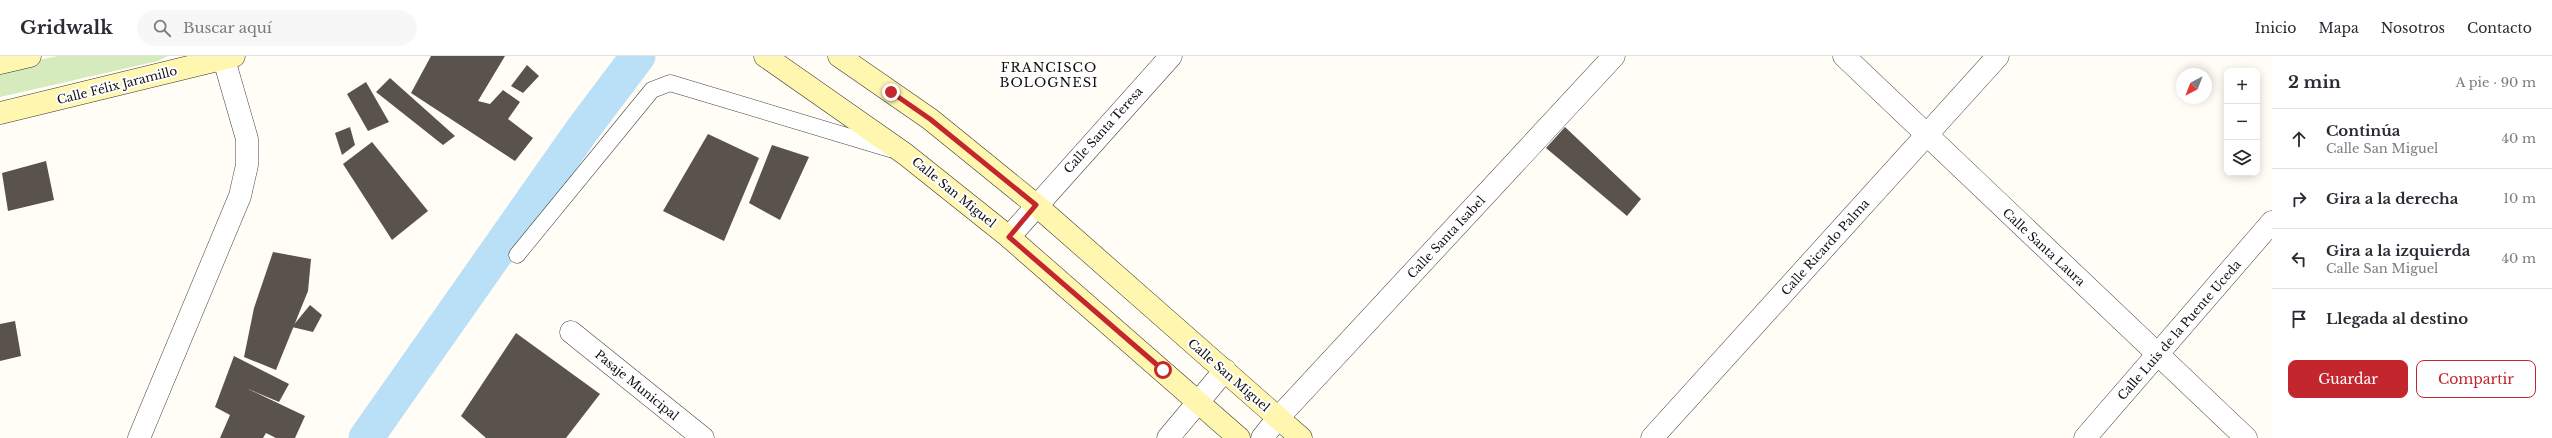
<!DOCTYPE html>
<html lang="es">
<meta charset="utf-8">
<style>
:root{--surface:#fff;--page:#f7f7f7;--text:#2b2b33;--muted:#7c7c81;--line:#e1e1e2;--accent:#c4262e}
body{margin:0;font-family:"Libre Baskerville",serif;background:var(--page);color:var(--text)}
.controls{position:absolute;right:12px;top:12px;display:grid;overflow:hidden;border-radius:8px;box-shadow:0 2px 10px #0003}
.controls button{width:36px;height:36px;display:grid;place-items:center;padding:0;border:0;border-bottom:1px solid var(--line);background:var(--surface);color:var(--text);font:20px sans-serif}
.compass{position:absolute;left:2176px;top:12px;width:36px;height:36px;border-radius:50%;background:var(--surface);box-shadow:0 2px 10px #0003;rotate:222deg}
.stop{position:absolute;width:12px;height:12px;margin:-9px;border:3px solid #c4262e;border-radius:50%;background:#fff}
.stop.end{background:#c4262e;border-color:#fff;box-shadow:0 1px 4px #0008}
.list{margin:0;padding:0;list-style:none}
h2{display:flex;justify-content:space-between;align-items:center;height:52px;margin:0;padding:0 16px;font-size:17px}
h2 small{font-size:13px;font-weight:400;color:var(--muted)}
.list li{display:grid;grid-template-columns:26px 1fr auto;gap:12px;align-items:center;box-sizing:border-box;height:60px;padding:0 16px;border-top:1px solid var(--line)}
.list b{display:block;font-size:15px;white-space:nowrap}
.list p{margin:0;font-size:13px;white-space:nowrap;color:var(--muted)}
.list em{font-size:13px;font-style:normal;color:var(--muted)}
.actions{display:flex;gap:8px;padding:12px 16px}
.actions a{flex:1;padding:9px 0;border:1px solid var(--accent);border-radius:8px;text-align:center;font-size:14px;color:var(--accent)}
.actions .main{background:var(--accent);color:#fff}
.icon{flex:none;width:22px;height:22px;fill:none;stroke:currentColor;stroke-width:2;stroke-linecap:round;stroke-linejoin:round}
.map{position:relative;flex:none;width:2272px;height:382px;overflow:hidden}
header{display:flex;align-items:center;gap:24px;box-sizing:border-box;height:56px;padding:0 20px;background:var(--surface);border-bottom:1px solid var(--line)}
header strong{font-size:19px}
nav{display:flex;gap:22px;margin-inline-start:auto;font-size:14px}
.search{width:280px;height:36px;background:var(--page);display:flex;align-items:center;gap:10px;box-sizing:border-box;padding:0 14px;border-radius:22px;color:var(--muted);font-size:15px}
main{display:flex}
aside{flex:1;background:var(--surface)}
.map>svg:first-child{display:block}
.green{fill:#d5ebbd}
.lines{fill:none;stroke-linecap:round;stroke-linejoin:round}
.canal{stroke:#b9e0f7;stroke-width:35}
.building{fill:#5a524d}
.lane-casing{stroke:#444;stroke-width:17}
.street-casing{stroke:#444;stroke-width:23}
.secondary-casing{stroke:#333;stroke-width:23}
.lane{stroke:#fff;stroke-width:16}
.street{stroke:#fff;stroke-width:22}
.secondary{stroke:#fff6b0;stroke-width:22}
.route{stroke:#c4262e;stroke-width:5}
.labels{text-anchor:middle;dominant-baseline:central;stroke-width:4;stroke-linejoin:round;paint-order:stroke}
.street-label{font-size:12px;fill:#111;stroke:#fff}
.neighbourhood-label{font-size:13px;letter-spacing:1px;fill:#111;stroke:#fff}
</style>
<header>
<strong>Gridwalk</strong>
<div class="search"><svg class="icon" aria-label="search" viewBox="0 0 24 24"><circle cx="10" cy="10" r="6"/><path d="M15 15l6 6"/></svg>Buscar aquí</div>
<nav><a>Inicio</a><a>Mapa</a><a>Nosotros</a><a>Contacto</a></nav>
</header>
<main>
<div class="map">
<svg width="2272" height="382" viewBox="0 0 2272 382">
<rect width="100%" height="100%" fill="#fffdf5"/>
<!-- green -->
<polygon class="green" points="57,0 168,0 158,5 0,41 0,13"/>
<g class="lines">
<!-- canal -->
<polyline class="canal" points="366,382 583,73 638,0"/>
</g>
<!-- building -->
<g class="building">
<polygon points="431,0 505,0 478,45 490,48 503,34 520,46 508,63 533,82 515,105 411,37"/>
<polygon points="527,9 539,20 523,37 511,30"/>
<polygon points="390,22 455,80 443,89 376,36"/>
<polygon points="366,26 389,66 368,75 347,38"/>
<polygon points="350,71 355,89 342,99 335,77"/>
<polygon points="1565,71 1641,143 1627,160 1546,92"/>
<polygon points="708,78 759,102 724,185 663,155"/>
<polygon points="372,86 428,155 392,184 343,108"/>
<polygon points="772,89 809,101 780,164 749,147"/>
<polygon points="46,105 54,144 8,155 2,117"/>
<polygon points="273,196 311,203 308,235 276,314 244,301 254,252"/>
<polygon points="310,249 322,259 313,276 292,271"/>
<polygon points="15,265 21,300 0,305 0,268"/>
<polygon points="516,277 600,338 566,382 486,382 461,360"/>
<polygon points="234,300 289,328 279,346 246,332 305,360 295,382 276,382 266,377 263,382 220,382 230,359 215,351"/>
</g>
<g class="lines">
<!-- lane casing -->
<g class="lane-casing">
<polyline id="lane" points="517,199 652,34 670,27 890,93"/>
</g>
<!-- street casing -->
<g class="street-casing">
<g id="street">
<polyline points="1844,0 2246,382"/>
<polyline points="1009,181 1171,0"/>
<polyline points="571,276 703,382"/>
<polyline points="139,382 240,140 247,109 247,83 223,0"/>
<polyline points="1168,382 1225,314"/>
<polyline points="1262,382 1278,362 1614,0"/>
<polyline points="1652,382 1998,0"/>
<polyline points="2085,382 2272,166"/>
</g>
</g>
<!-- secondary casing -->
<g class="secondary-casing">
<g id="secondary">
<polyline points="765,0 905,98 1009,181 1239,382"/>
<polyline points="839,0 930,63 1036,149 1301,382"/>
<polyline points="0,7 30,0"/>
<polyline points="0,57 234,0"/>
</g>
</g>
<!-- lane -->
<use href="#lane" class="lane"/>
<!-- street -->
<use href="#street" class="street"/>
<!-- secondary -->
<use href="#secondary" class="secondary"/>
</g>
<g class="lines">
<!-- route -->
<polyline class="route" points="891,36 930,63 1036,149 1009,181 1163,314"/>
</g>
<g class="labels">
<!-- street labels -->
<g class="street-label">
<text transform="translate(117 29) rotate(-14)">Calle Félix Jaramillo</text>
<text transform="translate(1103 74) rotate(-48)">Calle Santa Teresa</text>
<text transform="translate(954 136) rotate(39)">Calle San Miguel</text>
<text transform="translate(1446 181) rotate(-47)">Calle Santa Isabel</text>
<text transform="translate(1825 191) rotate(-48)">Calle Ricardo Palma</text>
<text transform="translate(2044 191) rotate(43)">Calle Santa Laura</text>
<text transform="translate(2179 274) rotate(-49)">Calle Luis de la Puente Uceda</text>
<text transform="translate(1229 319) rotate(41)">Calle San Miguel</text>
<text transform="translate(637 329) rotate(39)">Pasaje Municipal</text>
</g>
<!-- neighbourhood labels -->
<g class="neighbourhood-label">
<text x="1049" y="11">FRANCISCO<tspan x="1049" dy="15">BOLOGNESI</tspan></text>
</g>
</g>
</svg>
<div class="controls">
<button>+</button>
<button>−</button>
<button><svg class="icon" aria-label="layers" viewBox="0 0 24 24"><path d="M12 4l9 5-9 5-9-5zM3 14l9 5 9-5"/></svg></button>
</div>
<svg class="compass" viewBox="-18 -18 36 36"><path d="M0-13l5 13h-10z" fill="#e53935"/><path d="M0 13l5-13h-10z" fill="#7c7c81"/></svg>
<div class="stop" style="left:1163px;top:314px"></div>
<div class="stop end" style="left:891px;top:36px"></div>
</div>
<aside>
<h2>2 min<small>A pie · 90 m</small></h2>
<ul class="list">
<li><svg class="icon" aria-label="ahead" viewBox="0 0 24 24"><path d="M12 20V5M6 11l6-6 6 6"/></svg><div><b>Continúa</b><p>Calle San Miguel</p></div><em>40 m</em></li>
<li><svg class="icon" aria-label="right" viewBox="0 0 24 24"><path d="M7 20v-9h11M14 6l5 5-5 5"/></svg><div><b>Gira a la derecha</b></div><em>10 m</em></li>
<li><svg class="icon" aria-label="left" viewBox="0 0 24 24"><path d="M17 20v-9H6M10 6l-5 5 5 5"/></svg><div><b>Gira a la izquierda</b><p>Calle San Miguel</p></div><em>40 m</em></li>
<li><svg class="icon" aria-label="arrive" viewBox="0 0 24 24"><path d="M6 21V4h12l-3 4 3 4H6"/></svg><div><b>Llegada al destino</b></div></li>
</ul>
<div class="actions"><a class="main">Guardar</a><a>Compartir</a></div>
</aside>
</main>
